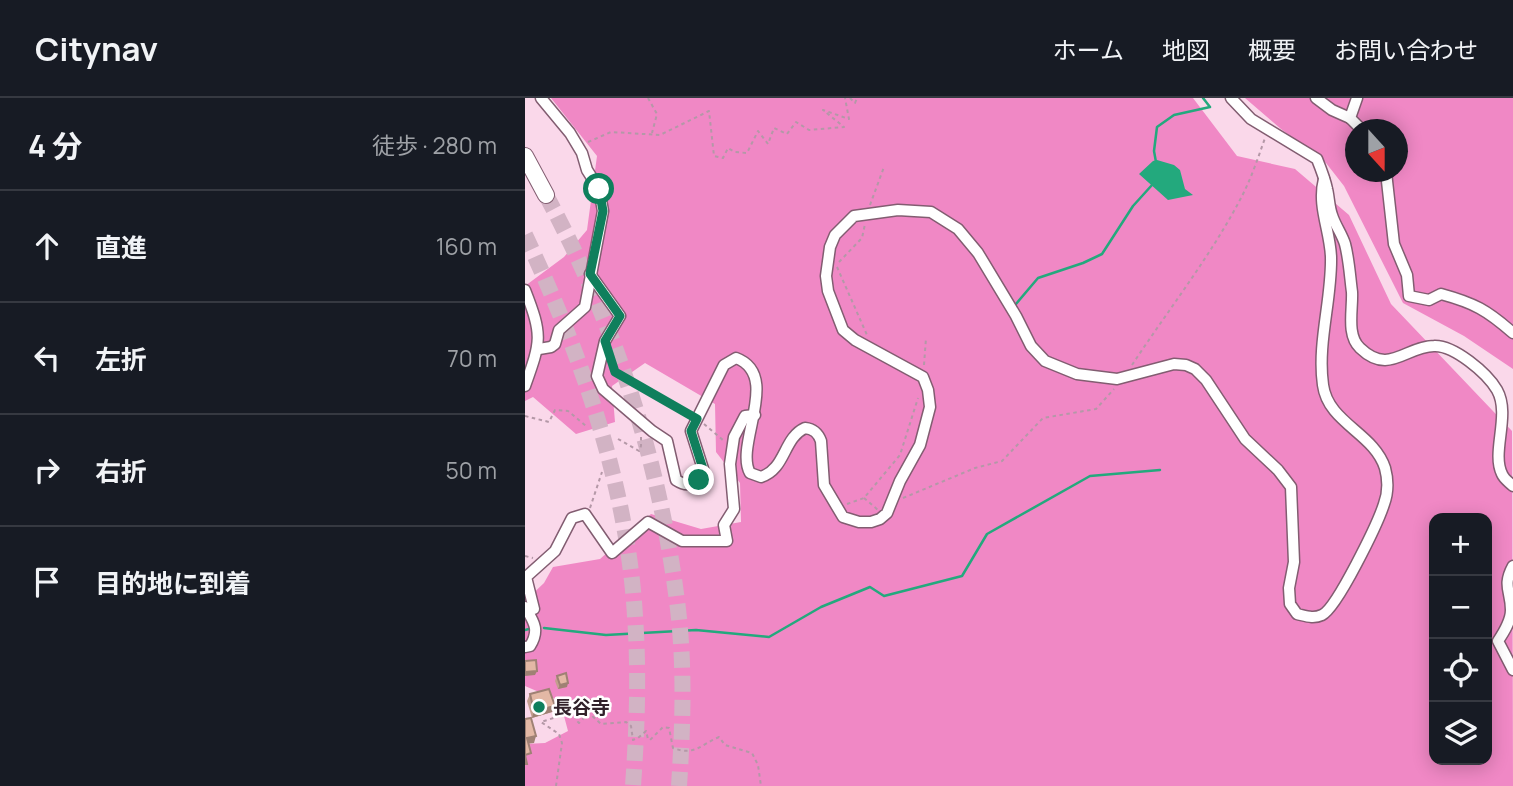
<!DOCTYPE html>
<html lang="ja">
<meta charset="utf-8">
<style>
:root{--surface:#171b24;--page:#242831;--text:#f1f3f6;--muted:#9ea1a6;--line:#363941}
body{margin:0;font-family:Manrope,"Noto Sans JP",sans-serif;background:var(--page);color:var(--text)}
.controls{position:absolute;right:21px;bottom:21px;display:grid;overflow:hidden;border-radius:14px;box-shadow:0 4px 18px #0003}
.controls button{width:63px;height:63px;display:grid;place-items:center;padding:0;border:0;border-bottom:2px solid var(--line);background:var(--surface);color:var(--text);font:35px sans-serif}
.compass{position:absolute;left:820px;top:21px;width:63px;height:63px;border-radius:50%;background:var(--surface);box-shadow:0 4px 18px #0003;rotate:159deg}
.stop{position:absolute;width:21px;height:21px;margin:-16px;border:5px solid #0f7f5c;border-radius:50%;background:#fff}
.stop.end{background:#0f7f5c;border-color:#fff;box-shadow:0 2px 7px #0008}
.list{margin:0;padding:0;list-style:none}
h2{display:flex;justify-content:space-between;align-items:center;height:91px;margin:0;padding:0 28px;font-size:30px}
h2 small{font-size:23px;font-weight:400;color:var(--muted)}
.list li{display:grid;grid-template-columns:46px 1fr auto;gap:21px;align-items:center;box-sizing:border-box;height:112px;padding:0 28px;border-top:2px solid var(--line)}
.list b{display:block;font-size:26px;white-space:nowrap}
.list em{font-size:23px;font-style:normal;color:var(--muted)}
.icon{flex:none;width:38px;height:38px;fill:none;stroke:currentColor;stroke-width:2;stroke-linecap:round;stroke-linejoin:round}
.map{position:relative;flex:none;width:988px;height:688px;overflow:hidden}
header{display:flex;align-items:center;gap:42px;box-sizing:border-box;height:98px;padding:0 35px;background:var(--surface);border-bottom:2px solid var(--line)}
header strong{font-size:33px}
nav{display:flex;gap:38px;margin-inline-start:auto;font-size:24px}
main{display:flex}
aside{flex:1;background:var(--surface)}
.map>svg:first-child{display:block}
.green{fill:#f088c5;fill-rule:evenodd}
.water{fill:#23a97d}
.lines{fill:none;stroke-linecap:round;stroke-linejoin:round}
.stream{stroke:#23a97d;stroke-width:2.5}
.highway-tunnel{stroke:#d2b3c4;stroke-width:16;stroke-dasharray:16 8;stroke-linecap:butt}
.minor-casing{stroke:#825d71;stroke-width:13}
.highway-casing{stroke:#825d71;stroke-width:18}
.path{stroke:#b498a7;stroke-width:2;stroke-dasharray:3.5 3.5;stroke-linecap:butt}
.minor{stroke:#fff;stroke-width:10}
.highway{stroke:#fff;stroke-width:16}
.wall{fill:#c39e8e}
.shaded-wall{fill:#9f8174}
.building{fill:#e3b8a5;stroke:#9f8174;stroke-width:2}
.route{stroke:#0f7f5c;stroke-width:9}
.poi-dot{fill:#0f7f5c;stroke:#fff;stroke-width:2.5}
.labels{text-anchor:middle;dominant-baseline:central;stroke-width:5;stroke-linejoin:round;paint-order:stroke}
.poi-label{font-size:19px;font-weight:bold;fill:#31212a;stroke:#fff;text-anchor:start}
</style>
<header>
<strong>Citynav</strong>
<nav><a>ホーム</a><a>地図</a><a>概要</a><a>お問い合わせ</a></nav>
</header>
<main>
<aside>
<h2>4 分<small>徒歩 · 280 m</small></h2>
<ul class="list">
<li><svg class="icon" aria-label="ahead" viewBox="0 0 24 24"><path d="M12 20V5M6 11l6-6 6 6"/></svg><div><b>直進</b></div><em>160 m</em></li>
<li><svg class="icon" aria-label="left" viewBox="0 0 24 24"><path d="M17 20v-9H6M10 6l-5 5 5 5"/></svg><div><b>左折</b></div><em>70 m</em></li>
<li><svg class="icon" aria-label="right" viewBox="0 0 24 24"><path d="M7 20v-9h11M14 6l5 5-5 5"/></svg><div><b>右折</b></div><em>50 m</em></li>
<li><svg class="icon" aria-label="arrive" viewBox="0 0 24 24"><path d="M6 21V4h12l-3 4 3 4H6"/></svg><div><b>目的地に到着</b></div></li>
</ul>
</aside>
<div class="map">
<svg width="988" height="688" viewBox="0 0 988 688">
<rect width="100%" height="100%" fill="#fad8ea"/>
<!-- green -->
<g class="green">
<path d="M26 0H668L712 58 770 71 824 117 866 206 987 333 988 688H0V646L20 645 43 633 35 603 0 588V503L19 485 28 469 75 461 126 416 176 431 216 424 215 385 191 354 190 306 120 265 87 288 90 324 51 336 8 299 0 303V188L39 159 62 132 72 58ZM909 420H962V662H909Z"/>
<path d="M720 0H988V271L939 238 878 205 819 88 801 65 756 31ZM830 32H872V74H830Z"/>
</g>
<!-- water -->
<polygon class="water" points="632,62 649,67 655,72 660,91 668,97 643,102 614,76 628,63"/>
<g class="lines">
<!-- stream -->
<g class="stream">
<polyline points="631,64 629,53 632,29 649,17 685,9 678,0"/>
<polyline points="491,206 513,180 558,165 577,156 608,108 627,87"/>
<polyline points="19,530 81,537 171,532 244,539 296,509 345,489 359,498 437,478 462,436 565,378 635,372"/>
<polyline points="0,532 4,531"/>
</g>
<!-- highway-tunnel -->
<g class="highway-tunnel">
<path d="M21 97C89 223 134 360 152 503 160 564 158 627 154 688"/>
<path d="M0 137C56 256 102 385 110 518 114 575 112 631 108 688"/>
</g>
<!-- minor casing -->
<g class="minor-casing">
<g id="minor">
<path d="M706 0 726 21 792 61C796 71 800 81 802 91 804 99 804 109 807 117 810 127 817 136 820 146 824 161 825 179 827 194 828 211 821 237 835 250 864 278 881 248 909 248 929 247 962 275 972 292 986 317 966 354 977 376 979 381 984 384 988 388"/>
<polyline points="791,0 807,12 825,20"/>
<polyline points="832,0 825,20 837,32"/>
<path d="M861 74 869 146 882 177 884 198 904 202 916 196C949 205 962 212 988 235"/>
<path d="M65 176 95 218 80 243 72 278 78 291 127 333 142 343 151 382C163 390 172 386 179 374L166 333 199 267 211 260C257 277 209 347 225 375L236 379C261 371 258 340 280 330 289 331 293 335 296 343L299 387 318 419 334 424H346L355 421 362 415 375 383 395 347 405 309 403 292 398 279 330 242 318 232 303 193 301 178 305 149 310 137 329 118 373 112 406 114 433 131 453 155 491 218 506 248 520 263 552 276 592 281 649 266 661 267 670 271 681 282 720 341 753 372 766 389 769 464 764 490 765 506 772 516C781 518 788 521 797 517 812 510 853 425 859 406 863 395 863 381 860 370 849 335 803 325 798 287 792 245 807 201 806 159 805 132 792 108 799 81"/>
<path d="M0 192C18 238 16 243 0 288"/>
<polyline points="14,251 26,249 30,246 34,232 60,209 78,113 74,91 62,72 57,55 45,35 16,0"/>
<path d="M988 468C977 488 986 493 986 512 986 523 979 534 973 543L988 572"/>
<path d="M0 509C9 524 15 532 5 548L0 549"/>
<polyline points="0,511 9,511 1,479 30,453 47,420 60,416 87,455 123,424 157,443 202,443 199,427 209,411 205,366 209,339 220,318 230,317"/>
</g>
</g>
<!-- highway casing -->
<g class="highway-casing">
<polyline id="highway" points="0,58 21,97"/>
</g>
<!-- path -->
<g class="path">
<polyline points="123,0 132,16 127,35"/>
<polyline points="325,0 330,5 332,0"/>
<polyline points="63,44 86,34 135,37 184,13 189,58 198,60 203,50 210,54 222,55 233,33 243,46 249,30 262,36 271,24 284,32 319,29 298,12 324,21 320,0"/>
<polyline points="345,107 359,69"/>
<polyline points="314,164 337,140 340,126"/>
<polyline points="312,169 342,237"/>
<polyline points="86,263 90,274 163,316"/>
<polyline points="399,267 401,240"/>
<path d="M607 267C644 211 685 159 716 100 726 81 733 60 740 40"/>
<polyline points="0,318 24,324 30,312 43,313 61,328"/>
<polyline points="179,326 199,343"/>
<polyline points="93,341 114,353 116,348 116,336"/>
<polyline points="339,400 353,412"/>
<polyline points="378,400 450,370 477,363 518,320 571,311 589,291"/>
<polyline points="322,406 339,400 375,357 393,300"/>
<polyline points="65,410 77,374"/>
<polyline points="0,458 8,460"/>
<path d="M31 688 37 645 34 636 16 624 38 617 44 610H49L51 622 54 625 64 615 76 626 101 624 106 628 108 642 113 640 121 633 123 641 125 642 138 629 144 630 148 650C170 658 175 647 194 639L200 647 227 655 233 667 236 688"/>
</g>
<!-- minor -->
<use href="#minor" class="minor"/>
<!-- highway -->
<use href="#highway" class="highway"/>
</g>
<!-- wall -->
<g class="wall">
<polygon points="32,578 42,589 33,591 30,583"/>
<polygon points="5,596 27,614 7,620 2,603"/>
<polygon points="64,605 73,612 72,614 63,612"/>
</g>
<!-- shaded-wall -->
<g class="shaded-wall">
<polygon points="12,573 10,577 0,578 0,574"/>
<polygon points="43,585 42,589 33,591 35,587"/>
<polygon points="30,608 27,614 7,620 9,613"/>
<polygon points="11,638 9,645 0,646 2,640"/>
</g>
<!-- building -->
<g class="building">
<polygon points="11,562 12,573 0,574 0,563"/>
<polygon points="41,575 43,585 35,587 32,578"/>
<polygon points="24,591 30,608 9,613 5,596"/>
<polygon points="65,602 74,603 73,612 64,610"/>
<polygon points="6,620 11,638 2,640 6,655 0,657 2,666 0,666 0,621"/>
</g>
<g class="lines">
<!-- route -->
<polyline class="route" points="74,91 78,113 65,176 95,218 80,243 90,274 172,321 166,333 179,374 174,382"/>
</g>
<!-- markers -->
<circle class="poi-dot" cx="14" cy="609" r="7"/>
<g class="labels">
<!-- poi labels -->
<g class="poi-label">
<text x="28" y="609">長谷寺</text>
</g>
</g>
</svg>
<div class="controls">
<button>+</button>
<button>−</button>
<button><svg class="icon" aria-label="locate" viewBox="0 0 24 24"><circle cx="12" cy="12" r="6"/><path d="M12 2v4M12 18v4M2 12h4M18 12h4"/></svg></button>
<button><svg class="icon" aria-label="layers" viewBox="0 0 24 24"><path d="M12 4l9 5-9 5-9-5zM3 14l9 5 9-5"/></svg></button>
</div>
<svg class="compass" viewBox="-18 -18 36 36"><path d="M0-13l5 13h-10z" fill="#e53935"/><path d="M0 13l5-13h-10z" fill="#9ea1a6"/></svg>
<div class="stop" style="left:74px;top:91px"></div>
<div class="stop end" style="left:174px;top:382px"></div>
</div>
</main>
